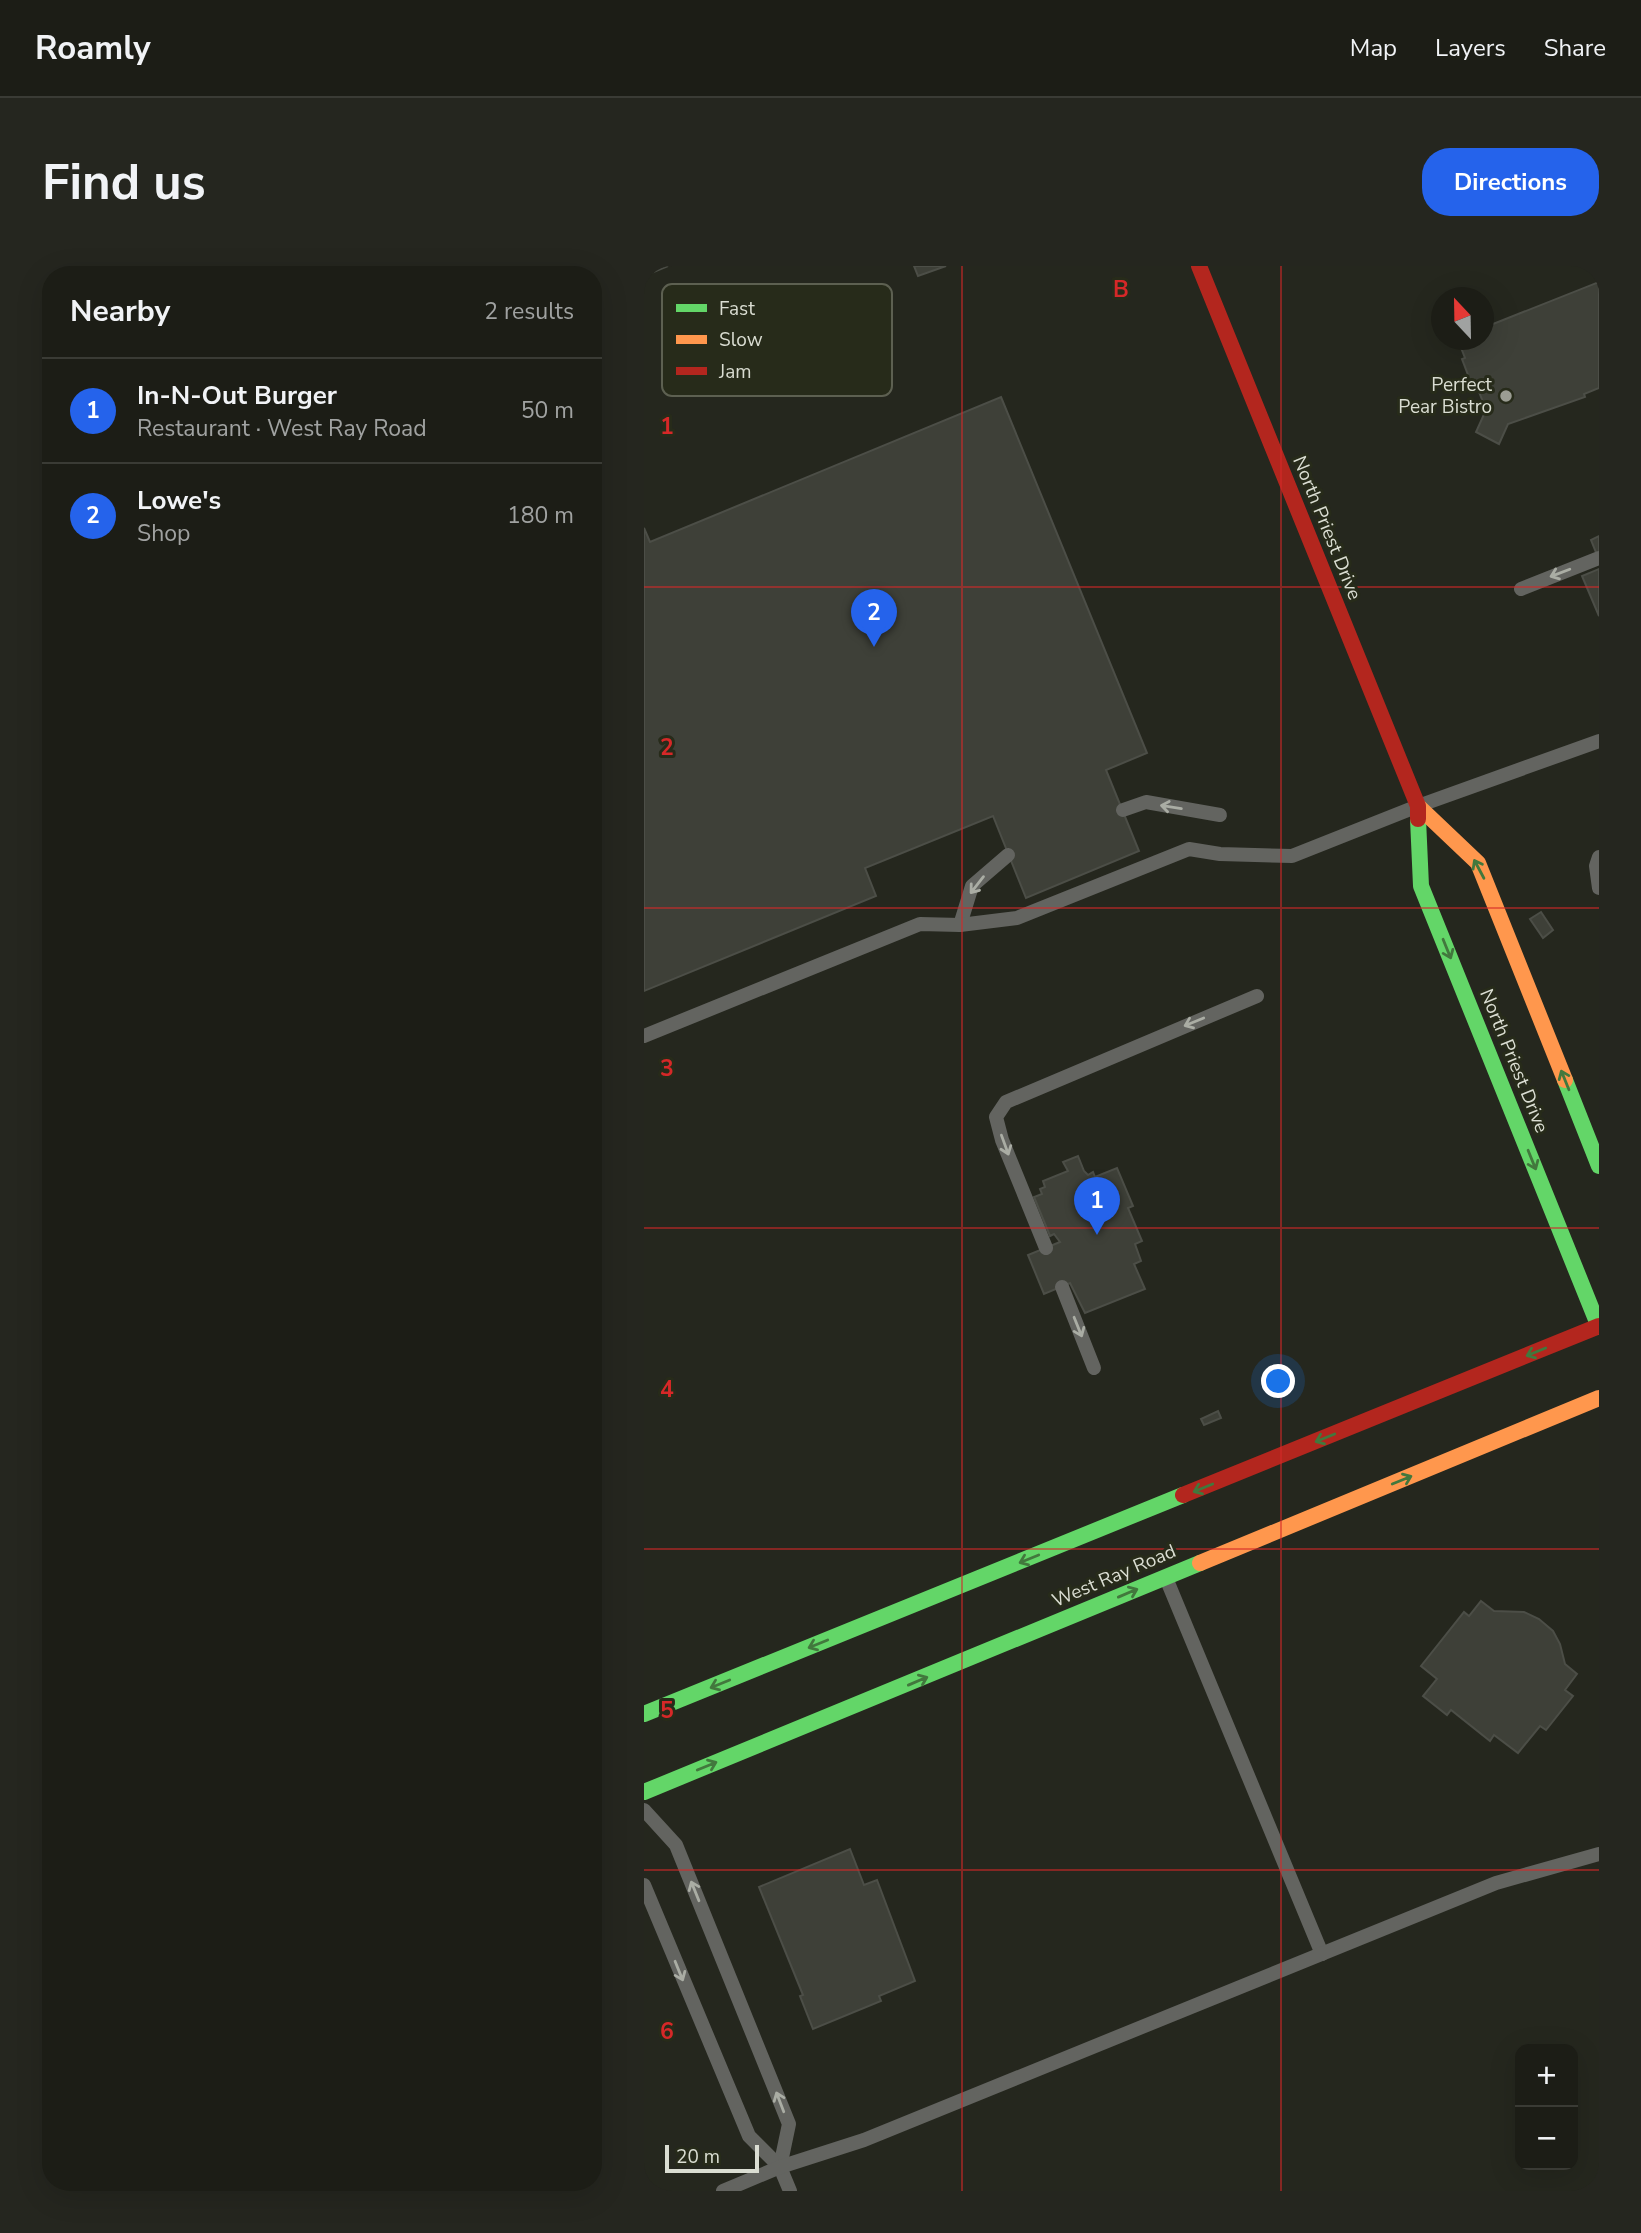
<!DOCTYPE html>
<meta charset="utf-8">
<style>
:root{--surface:#1c1d16;--page:#25261f;--text:#f1f3f6;--muted:#a0a2a1;--line:#3a3b35;--accent:#2563eb}
body{margin:0;font-family:"Nunito Sans",sans-serif;background:var(--page);color:var(--text)}
.controls{position:absolute;right:21px;bottom:21px;display:grid;overflow:hidden;border-radius:14px;box-shadow:0 7px 28px #0002}
.controls button{width:63px;height:63px;display:grid;place-items:center;padding:0;border:0;border-bottom:2px solid var(--line);background:var(--surface);color:var(--text);font:35px sans-serif}
.compass{position:absolute;left:787px;top:21px;width:63px;height:63px;border-radius:50%;background:var(--surface);box-shadow:0 7px 28px #0002;rotate:338deg}
.scale{position:absolute;left:21px;bottom:18px;width:94px;box-sizing:border-box;padding-left:7px;border:4px solid #daddd2;border-top:0;font-size:19px;line-height:24px;white-space:nowrap;color:#daddd2;-webkit-text-stroke:5px #272b1a;paint-order:stroke}
.you{position:absolute;left:635px;top:1116px;width:24px;height:24px;margin:-18px;border:5px solid #fff;border-radius:50%;background:#1a73e8;box-shadow:0 0 0 10px #1a73e833}
.badge{display:grid;place-items:center;width:46px;height:46px;border-radius:50%;background:var(--accent);color:#fff;font-size:23px;font-weight:700}
.pin{position:absolute;translate:-50% -58px;filter:drop-shadow(0 2px 4px #0008)}
.pin::after{content:'';position:absolute;top:37px;width:24px;height:21px;background:inherit;clip-path:polygon(0 0,100% 0,50% 100%)}
.list{margin:0;padding:0;list-style:none}
h2{display:flex;justify-content:space-between;align-items:center;height:91px;margin:0;padding:0 28px;font-size:30px}
h2 small{font-size:23px;font-weight:400;color:var(--muted)}
.list li{display:grid;grid-template-columns:46px 1fr auto;gap:21px;align-items:center;box-sizing:border-box;height:105px;padding:0 28px;border-top:2px solid var(--line)}
.list b{display:block;font-size:26px;white-space:nowrap}
.list p{margin:0;font-size:23px;white-space:nowrap;color:var(--muted)}
.list em{font-size:23px;font-style:normal;color:var(--muted)}
.map{position:relative;flex:none;width:955px;height:1925px;overflow:hidden;border-radius:28px}
header{display:flex;align-items:center;gap:42px;box-sizing:border-box;height:98px;padding:0 35px;background:var(--surface);border-bottom:2px solid var(--line)}
header strong{font-size:33px}
nav{display:flex;gap:38px;margin-inline-start:auto;font-size:24px}
.intro{display:flex;align-items:center;justify-content:space-between;box-sizing:border-box;height:168px;padding:0 42px}
h1{margin:0;font-size:49px}
.button{padding:18px 32px;border-radius:28px;background:var(--accent);color:#fff;font-size:24px;font-weight:700}
main{display:flex;gap:42px;padding:0 42px}
aside{flex:1;background:var(--surface);border-radius:28px;box-shadow:0 7px 28px #0002}
.map>svg:first-child{display:block}
.building{fill:#3e4038;stroke:#4c4e47;stroke-width:2}
.lines{fill:none;stroke-linecap:round;stroke-linejoin:round}
.lane{stroke:#636460;stroke-width:14}
.fast{stroke:#63d668;stroke-width:16}
.slow{stroke:#ff974d;stroke-width:16}
.jam{stroke:#b3261e;stroke-width:16}
.oneway{stroke:#aaada4}
.oneway2{stroke:#42783d}
.grid{fill:none;stroke:#d62828;stroke-width:2;stroke-opacity:0.55}
.poi-dot{fill:#9b9d93;stroke:#272b1a;stroke-width:2.5}
.labels{text-anchor:middle;dominant-baseline:central;stroke-width:6;stroke-linejoin:round;paint-order:stroke}
.poi-label{font-size:19px;fill:#daddd2;stroke:#272b1a;text-anchor:end}
.street-label{font-size:19px;fill:#daddd2;stroke:#272b1a}
.key{fill:#272b1a;stroke:#5d6051;stroke-width:2}
.key-label{font-size:19px;fill:#daddd2}
.grid-label{font-size:23px;text-anchor:middle;font-weight:bold;fill:#d62828;stroke:#272b1a;stroke-width:6;stroke-linejoin:round;paint-order:stroke}
</style>
<header>
<strong>Roamly</strong>
<nav><a>Map</a><a>Layers</a><a>Share</a></nav>
</header>
<div class="intro"><h1>Find us</h1><a class="button">Directions</a></div>
<main>
<aside>
<h2>Nearby<small>2 results</small></h2>
<ul class="list">
<li><span class="badge">1</span><div><b>In-N-Out Burger</b><p>Restaurant · West Ray Road</p></div><em>50 m</em></li>
<li><span class="badge">2</span><div><b>Lowe's</b><p>Shop</p></div><em>180 m</em></li>
</ul>
</aside>
<div class="map">
<svg width="955" height="1925" viewBox="0 0 955 1925">
<rect width="100%" height="100%" fill="#25271e"/>
<!-- building -->
<g class="building">
<polygon points="0,0 24,0 0,10"/>
<polygon points="270,0 302,0 274,10"/>
<polygon points="955,16 955,122 940,128 941,131 864,158 855,178 832,166 842,144 830,113 826,114 818,93 821,92 814,74 839,74 839,62"/>
<polygon points="357,131 503,487 462,504 495,585 382,632 349,550 221,602 232,630 0,725 0,262 6,276"/>
<polygon points="955,270 955,294 947,274"/>
<polygon points="955,303 955,350 938,310"/>
<polygon points="897,646 909,664 899,672 886,653"/>
<polygon points="434,890 440,905 444,909 449,906 451,911 473,902 489,940 484,942 498,975 491,978 497,995 490,998 501,1023 441,1047 426,1017 400,1028 384,989 416,976 410,968 406,970 390,931 398,928 396,923 401,921 399,915 424,905 419,896"/>
<polygon points="574,1145 577,1152 560,1159 557,1153"/>
<polygon points="837,1335 850,1345 880,1346 895,1353 909,1365 916,1378 921,1398 933,1408 921,1424 929,1430 902,1464 896,1460 874,1487 850,1469 846,1475 807,1444 803,1449 779,1430 793,1413 777,1400 820,1346 825,1350"/>
<polygon points="206,1583 220,1619 233,1614 271,1715 235,1730 237,1735 169,1763 156,1730 159,1729 115,1621"/>
</g>
<g class="lines">
<!-- lane -->
<g class="lane">
<polyline points="877,323 955,292"/>
<polyline points="479,544 502,536 576,549"/>
<polyline points="955,591 952,600 955,622"/>
<polyline points="316,659 328,620 364,589"/>
<polyline points="0,770 276,658 316,659 373,652 545,583 576,588 648,590 774,540 955,475"/>
<polyline points="402,982 358,874 352,851 362,836 613,730"/>
<polyline points="418,1021 450,1102"/>
<polyline points="522,1312 678,1688"/>
<polyline points="0,1544 32,1579 145,1858 136,1901"/>
<polyline points="0,1619 105,1870 136,1901 146,1925"/>
<polyline points="79,1925 136,1901 220,1874 852,1617 955,1588"/>
</g>
<!-- fast -->
<g class="fast">
<polyline points="774,553 777,620 955,1061"/>
<polyline points="921,814 955,900"/>
<polyline points="0,1448 539,1229"/>
<polyline points="0,1526 556,1297"/>
</g>
<!-- slow -->
<g class="slow">
<polyline points="774,540 834,597 921,814"/>
<polyline points="556,1297 955,1132"/>
</g>
<!-- jam -->
<g class="jam">
<polyline points="555,0 774,540 774,553"/>
<polyline points="539,1229 955,1060"/>
</g>
</g>
<!-- one-way arrows -->
<defs><path id="oneway-shaft" d="M-6 0H5M1.5-3L5.5 0L1.5 3" fill="none" stroke-width="1.6" stroke-linecap="round" stroke-linejoin="round" transform="scale(1.75)"/></defs>
<g class="oneway">
<use href="#oneway-shaft" transform="translate(916 307) rotate(159)"/>
<use href="#oneway-shaft" transform="translate(527 541) rotate(-171)"/>
<use href="#oneway-shaft" transform="translate(333 619) rotate(128)"/>
<use href="#oneway-shaft" transform="translate(550 756) rotate(158)"/>
<use href="#oneway-shaft" transform="translate(361 879) rotate(70)"/>
<use href="#oneway-shaft" transform="translate(434 1061) rotate(68)"/>
<use href="#oneway-shaft" transform="translate(51 1625) rotate(-112)"/>
<use href="#oneway-shaft" transform="translate(35 1705) rotate(68)"/>
<use href="#oneway-shaft" transform="translate(136 1836) rotate(-111)"/>
</g>
<g class="oneway2">
<use href="#oneway-shaft" transform="translate(835 603) rotate(-118)"/>
<use href="#oneway-shaft" transform="translate(803 683) rotate(68)"/>
<use href="#oneway-shaft" transform="translate(921 814) rotate(-112)"/>
<use href="#oneway-shaft" transform="translate(888 894) rotate(68)"/>
<use href="#oneway-shaft" transform="translate(892 1086) rotate(158)"/>
<use href="#oneway-shaft" transform="translate(681 1172) rotate(158)"/>
<use href="#oneway-shaft" transform="translate(758 1214) rotate(-22)"/>
<use href="#oneway-shaft" transform="translate(559 1222) rotate(158)"/>
<use href="#oneway-shaft" transform="translate(385 1293) rotate(158)"/>
<use href="#oneway-shaft" transform="translate(484 1327) rotate(-23)"/>
<use href="#oneway-shaft" transform="translate(174 1378) rotate(158)"/>
<use href="#oneway-shaft" transform="translate(274 1415) rotate(-23)"/>
<use href="#oneway-shaft" transform="translate(76 1418) rotate(158)"/>
<use href="#oneway-shaft" transform="translate(63 1500) rotate(-22)"/>
</g>
<!-- grid -->
<path class="grid" d="M318 0V1925M637 0V1925M0 321H955M0 642H955M0 962H955M0 1283H955M0 1604H955"/>
<!-- markers -->
<circle class="poi-dot" cx="862" cy="130" r="7"/>
<g class="labels">
<!-- poi labels -->
<g class="poi-label">
<text x="848" y="119">Perfect<tspan x="848" dy="22">Pear Bistro</tspan></text>
</g>
<!-- street labels -->
<g class="street-label">
<text transform="translate(683 262) rotate(68)">North Priest Drive</text>
<text transform="translate(870 795) rotate(68)">North Priest Drive</text>
<text transform="translate(470 1310) rotate(-23)">West Ray Road</text>
</g>
</g>
<!-- legend -->
<rect x="18" y="18" width="230" height="112" rx="10" class="key"/>
<rect x="32" y="38" width="31" height="8" fill="#63d668"/>
<rect x="32" y="69" width="31" height="9" fill="#ff974d"/>
<rect x="32" y="101" width="31" height="8" fill="#b3261e"/>
<g class="key-label">
<text x="75" y="49">Fast</text>
<text x="75" y="80">Slow</text>
<text x="75" y="112">Jam</text>
</g>
<g class="grid-label">
<text x="477" y="31">B</text>
<text x="23" y="168">1</text>
<text x="23" y="489">2</text>
<text x="23" y="810">3</text>
<text x="23" y="1131">4</text>
<text x="23" y="1452">5</text>
<text x="23" y="1773">6</text>
</g>
</svg>
<div class="controls">
<button>+</button>
<button>−</button>
</div>
<svg class="compass" viewBox="-18 -18 36 36"><path d="M0-13l5 13h-10z" fill="#e53935"/><path d="M0 13l5-13h-10z" fill="#a0a2a1"/></svg>
<div class="scale">20 m</div>
<div class="you"></div>
<div class="pin badge" style="left:453px;top:969px">1</div>
<div class="pin badge" style="left:230px;top:381px">2</div>
</div>
</main>
